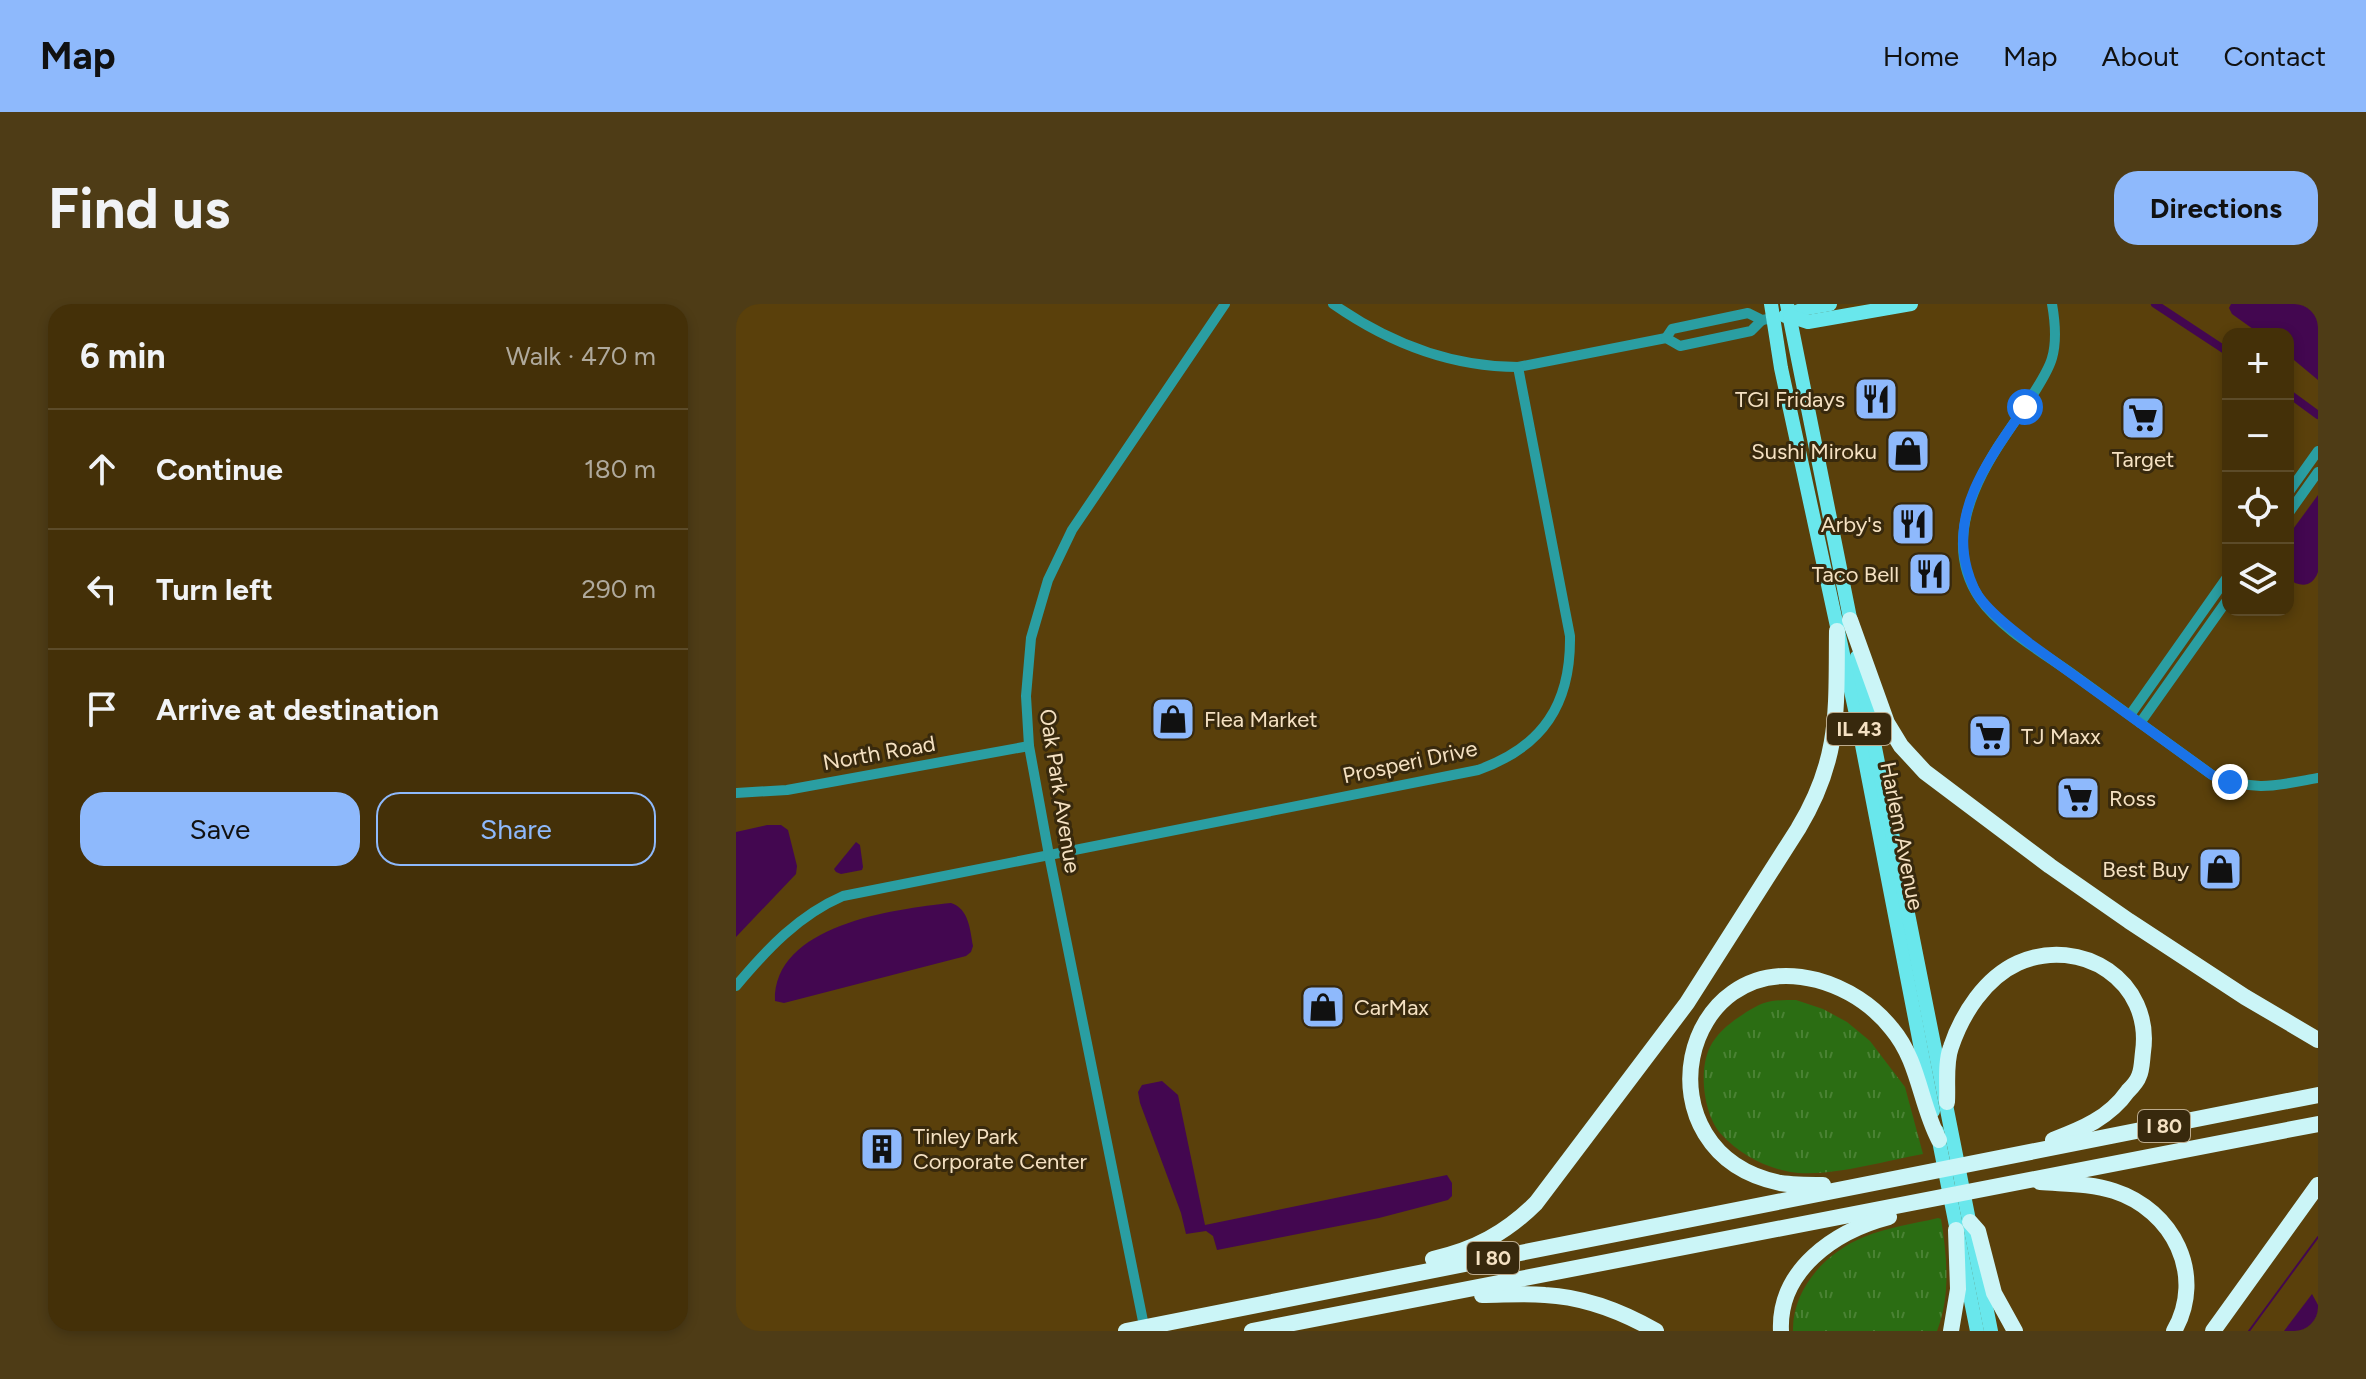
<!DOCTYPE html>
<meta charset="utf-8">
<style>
:root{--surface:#443008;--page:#4e3c16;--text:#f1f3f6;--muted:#afa99c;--line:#5c4b29;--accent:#8eb9fc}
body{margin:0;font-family:Figtree,sans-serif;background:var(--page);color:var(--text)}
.controls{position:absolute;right:24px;top:24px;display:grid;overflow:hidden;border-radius:16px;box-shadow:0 4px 12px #0003}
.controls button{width:72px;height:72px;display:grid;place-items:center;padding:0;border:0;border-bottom:2px solid var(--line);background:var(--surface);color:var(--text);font:40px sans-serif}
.stop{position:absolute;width:24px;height:24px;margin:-18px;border:6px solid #1a73e8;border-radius:50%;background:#fff}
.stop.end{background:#1a73e8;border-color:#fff;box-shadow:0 2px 8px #0008}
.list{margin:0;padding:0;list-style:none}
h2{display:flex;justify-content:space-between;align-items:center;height:104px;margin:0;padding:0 32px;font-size:34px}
h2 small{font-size:26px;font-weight:400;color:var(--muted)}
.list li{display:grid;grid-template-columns:52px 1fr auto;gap:24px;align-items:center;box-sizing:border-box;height:120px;padding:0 32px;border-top:2px solid var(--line)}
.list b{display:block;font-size:30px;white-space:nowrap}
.list em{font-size:26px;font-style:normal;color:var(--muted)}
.actions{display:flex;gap:16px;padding:24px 32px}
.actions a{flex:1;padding:18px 0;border:2px solid var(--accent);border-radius:24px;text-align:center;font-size:28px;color:var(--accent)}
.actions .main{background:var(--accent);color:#111}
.icon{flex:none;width:44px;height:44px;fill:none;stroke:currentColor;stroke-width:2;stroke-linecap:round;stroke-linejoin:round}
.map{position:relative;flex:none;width:1582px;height:1027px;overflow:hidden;border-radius:24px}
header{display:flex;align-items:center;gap:48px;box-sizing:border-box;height:112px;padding:0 40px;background:var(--accent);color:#111}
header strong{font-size:38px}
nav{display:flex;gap:44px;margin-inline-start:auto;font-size:28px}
.intro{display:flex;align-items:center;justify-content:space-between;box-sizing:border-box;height:192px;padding:0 48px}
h1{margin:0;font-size:56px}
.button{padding:20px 36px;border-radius:24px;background:var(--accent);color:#111;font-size:28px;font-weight:700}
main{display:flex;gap:48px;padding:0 48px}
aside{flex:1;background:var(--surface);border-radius:24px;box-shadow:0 4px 12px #0003}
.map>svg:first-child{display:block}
.grass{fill:url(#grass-tufts)}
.water{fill:#430750}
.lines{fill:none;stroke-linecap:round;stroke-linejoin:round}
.stream{stroke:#430750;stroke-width:2}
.canal{stroke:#430750;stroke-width:8}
.minor{stroke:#2a9ea2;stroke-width:10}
.major{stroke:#69e7ec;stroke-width:14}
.highway{stroke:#cbf5f7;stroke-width:16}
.route{stroke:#1a73e8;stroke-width:10}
.labels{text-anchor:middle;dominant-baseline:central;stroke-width:6;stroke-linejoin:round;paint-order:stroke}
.shield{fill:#38290d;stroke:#bcaa8c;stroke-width:2}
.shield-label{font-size:20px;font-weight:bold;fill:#f5e1c2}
.poi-label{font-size:22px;fill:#f5e1c2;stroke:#38290d;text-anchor:end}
.street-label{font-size:22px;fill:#f5e1c2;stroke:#38290d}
</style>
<header>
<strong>Map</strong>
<nav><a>Home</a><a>Map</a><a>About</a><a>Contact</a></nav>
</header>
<div class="intro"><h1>Find us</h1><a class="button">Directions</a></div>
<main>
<aside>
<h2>6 min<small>Walk · 470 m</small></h2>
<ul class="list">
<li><svg class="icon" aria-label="ahead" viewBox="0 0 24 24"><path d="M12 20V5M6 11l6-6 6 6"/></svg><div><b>Continue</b></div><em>180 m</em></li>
<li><svg class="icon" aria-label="left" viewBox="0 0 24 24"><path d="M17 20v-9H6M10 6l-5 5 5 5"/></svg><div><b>Turn left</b></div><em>290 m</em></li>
<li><svg class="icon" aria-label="arrive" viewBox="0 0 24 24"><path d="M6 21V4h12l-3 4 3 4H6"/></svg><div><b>Arrive at destination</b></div></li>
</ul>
<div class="actions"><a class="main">Save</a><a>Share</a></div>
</aside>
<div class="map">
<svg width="1582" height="1027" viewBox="0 0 1582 1027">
<defs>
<pattern id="grass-tufts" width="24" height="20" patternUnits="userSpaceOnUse" patternTransform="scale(2)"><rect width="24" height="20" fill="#2b6d13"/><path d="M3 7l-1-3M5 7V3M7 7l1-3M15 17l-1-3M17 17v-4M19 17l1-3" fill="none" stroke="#4a8234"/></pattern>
</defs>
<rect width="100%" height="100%" fill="#5a400b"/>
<!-- grass -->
<g class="grass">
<path d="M1060 696 1087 705 1111 718 1134 737 1169 783 1187 850C1148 857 1092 874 1054 868 1028 863 1003 850 985 830 968 811 962 767 974 743 980 731 991 721 1003 713 1013 706 1024 699 1036 697 1044 696 1052 696 1060 696Z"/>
<path d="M1202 914 1205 915C1211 953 1215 990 1201 1027H1057C1056 985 1090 948 1128 933 1152 923 1177 920 1202 914Z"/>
</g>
<!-- water -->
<g class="water">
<polygon points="1495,0 1582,0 1582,76 1552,51 1552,30 1524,30 1496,10 1493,4"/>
<path d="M1582 191C1582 205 1582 258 1582 268 1576 284 1564 283 1552 275V232Z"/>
<polygon points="31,521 45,521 52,526 61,562 60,570 0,633 0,528"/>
<polygon points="120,538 124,541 127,563 126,566 105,570 100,568 98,565"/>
<path d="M215 599C233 605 234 625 237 642L235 648 230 652 48 699 39 697C37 621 158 605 215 599Z"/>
<polygon points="426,777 442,791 469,921 711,871 716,879 716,892 712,896 643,914 481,946 477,932 470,927 450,930 445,909 404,799 402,788 406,781"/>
<polygon points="1576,990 1582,1001 1582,1027 1548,1027"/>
</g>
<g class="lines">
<!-- stream -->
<polyline class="stream" points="1513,1027 1582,933"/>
<!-- canal -->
<g class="canal">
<polyline points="1419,0 1492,48"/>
<polyline points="1552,89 1582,111"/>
</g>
<!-- minor -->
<g class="minor">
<path d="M597 0C653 39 714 63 782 63L930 34 944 42 1015 27 1026 16"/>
<path d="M1316 0C1319 17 1321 37 1316 54 1311 73 1281 114 1269 132 1237 179 1207 241 1244 295 1265 325 1309 350 1338 371 1384 404 1430 438 1476 471 1520 488 1538 482 1582 474"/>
<polyline points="930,34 936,25 1012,9 1026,16 1032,15"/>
<polyline points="1552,189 1582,147"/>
<polyline points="1552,210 1582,168"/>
<polyline points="1394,411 1492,272"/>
<polyline points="1404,419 1492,295"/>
<polyline points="0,489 51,486 293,442"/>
<path d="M0 682C31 645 63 611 107 592L742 466C807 443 835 400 834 332L782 63"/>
<polyline points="409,1027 313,551 293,442 290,392 295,334 312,276 336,226 489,0"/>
</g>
<!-- major -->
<g class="major">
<polyline points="1035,0 1045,64 1120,410 1197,807"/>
<polyline points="1051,0 1116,324"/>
<polyline points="1049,12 1071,4 1094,0"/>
<polyline points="1054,12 1072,18 1175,0"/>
<polyline points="1121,353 1255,1027"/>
<polyline points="1201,827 1241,1027"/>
</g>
<!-- highway -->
<g class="highway">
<polyline points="1114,316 1151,419 1165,442 1189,468 1314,562 1393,617 1509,693 1582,736"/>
<path d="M1211 798C1212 781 1209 759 1215 743 1226 710 1249 674 1282 659 1345 631 1417 677 1407 748 1406 756 1406 766 1403 772 1401 778 1396 783 1392 787 1373 814 1346 825 1317 836"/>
<path d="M1304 878C1328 880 1354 879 1378 887 1437 906 1470 971 1438 1027"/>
<path d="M1087 881C1072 881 1058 881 1044 879 899 849 943 641 1081 676 1110 684 1137 701 1156 725 1183 757 1184 800 1203 836"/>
<polyline points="1234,918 1242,927 1258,989 1279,1027"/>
<path d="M697 955C738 946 770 929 800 899L951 699 1062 525C1105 454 1100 406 1101 327"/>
<path d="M746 991C767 991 788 989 809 991 849 993 885 1007 920 1027"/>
<polyline points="390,1027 1582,791"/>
<polyline points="516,1027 1582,820"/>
<path d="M1045 1027C1042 966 1099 927 1153 913"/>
<polyline points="1215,1027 1222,985 1220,926"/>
<polyline points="1477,1027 1582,881"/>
</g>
</g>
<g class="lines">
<!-- route -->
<path class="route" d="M1289 103C1256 151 1214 204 1231 265 1234 276 1239 289 1247 298 1260 314 1277 326 1293 339L1476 471 1494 478"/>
</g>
<!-- icons -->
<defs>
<g id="restaurant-square" transform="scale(2.3)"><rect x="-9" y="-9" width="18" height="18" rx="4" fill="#8eb9fc" stroke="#38290d"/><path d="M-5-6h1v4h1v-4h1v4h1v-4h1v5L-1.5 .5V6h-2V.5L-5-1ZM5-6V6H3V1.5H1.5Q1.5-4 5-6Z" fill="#111"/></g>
<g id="supermarket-square" transform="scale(2.3)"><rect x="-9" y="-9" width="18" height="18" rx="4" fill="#8eb9fc" stroke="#38290d"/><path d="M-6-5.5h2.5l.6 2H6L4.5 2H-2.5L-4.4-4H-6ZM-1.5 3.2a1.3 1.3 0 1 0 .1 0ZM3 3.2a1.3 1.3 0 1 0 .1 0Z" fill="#111"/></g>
<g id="shop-square" transform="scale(2.3)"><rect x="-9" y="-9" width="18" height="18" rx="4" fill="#8eb9fc" stroke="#38290d"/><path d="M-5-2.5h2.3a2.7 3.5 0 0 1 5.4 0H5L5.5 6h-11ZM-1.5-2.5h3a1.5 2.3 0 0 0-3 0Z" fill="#111"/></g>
<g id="building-square" transform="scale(2.3)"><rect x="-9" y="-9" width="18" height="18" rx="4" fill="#8eb9fc" stroke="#38290d"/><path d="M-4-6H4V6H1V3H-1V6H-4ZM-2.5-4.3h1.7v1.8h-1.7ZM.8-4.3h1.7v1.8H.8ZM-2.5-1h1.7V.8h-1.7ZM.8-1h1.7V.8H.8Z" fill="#111"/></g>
</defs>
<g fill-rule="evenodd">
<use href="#restaurant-square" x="1140" y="95"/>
<use href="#supermarket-square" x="1407" y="114"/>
<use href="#shop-square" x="1172" y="147"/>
<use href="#restaurant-square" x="1177" y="220"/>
<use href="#restaurant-square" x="1194" y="270"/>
<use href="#shop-square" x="437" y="415"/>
<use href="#supermarket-square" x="1254" y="432"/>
<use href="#supermarket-square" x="1342" y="494"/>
<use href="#shop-square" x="1484" y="565"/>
<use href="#shop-square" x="587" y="703"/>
<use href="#building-square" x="146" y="845"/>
</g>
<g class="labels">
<!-- shield labels -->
<g class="shield">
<rect x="1091" y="409" width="64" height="32" rx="6"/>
<rect x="1402" y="806" width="52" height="32" rx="6"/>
<rect x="731" y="938" width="52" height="32" rx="6"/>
</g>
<g class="shield-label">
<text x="1123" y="425">IL 43</text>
<text x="1428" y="822">I 80</text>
<text x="757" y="954">I 80</text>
</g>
<!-- poi labels -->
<g class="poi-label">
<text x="1109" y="95">TGI Fridays</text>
<text x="1141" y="147">Sushi Miroku</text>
<text x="1407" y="155" text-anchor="middle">Target</text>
<text x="1146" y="220">Arby's</text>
<text x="1163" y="270">Taco Bell</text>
<text x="468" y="415" text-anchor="start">Flea Market</text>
<text x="1285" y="432" text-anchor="start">TJ Maxx</text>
<text x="1373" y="494" text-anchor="start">Ross</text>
<text x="1453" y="565">Best Buy</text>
<text x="618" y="703" text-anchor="start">CarMax</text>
<text x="177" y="832" text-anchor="start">Tinley Park<tspan x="177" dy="25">Corporate Center</tspan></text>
</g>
<!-- street labels -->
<g class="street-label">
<text transform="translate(143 449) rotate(-10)">North Road</text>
<text transform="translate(674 458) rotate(-12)">Prosperi Drive</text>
<text transform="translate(324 487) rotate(81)">Oak Park Avenue</text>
<text transform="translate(1166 532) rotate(79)">Harlem Avenue</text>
</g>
</g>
</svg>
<div class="controls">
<button>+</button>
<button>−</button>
<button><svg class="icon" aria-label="locate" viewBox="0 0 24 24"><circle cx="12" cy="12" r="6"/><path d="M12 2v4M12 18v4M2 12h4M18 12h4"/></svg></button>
<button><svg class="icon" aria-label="layers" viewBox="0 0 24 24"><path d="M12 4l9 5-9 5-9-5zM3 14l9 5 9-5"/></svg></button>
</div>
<div class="stop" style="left:1289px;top:103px"></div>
<div class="stop end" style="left:1494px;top:478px"></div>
</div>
</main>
